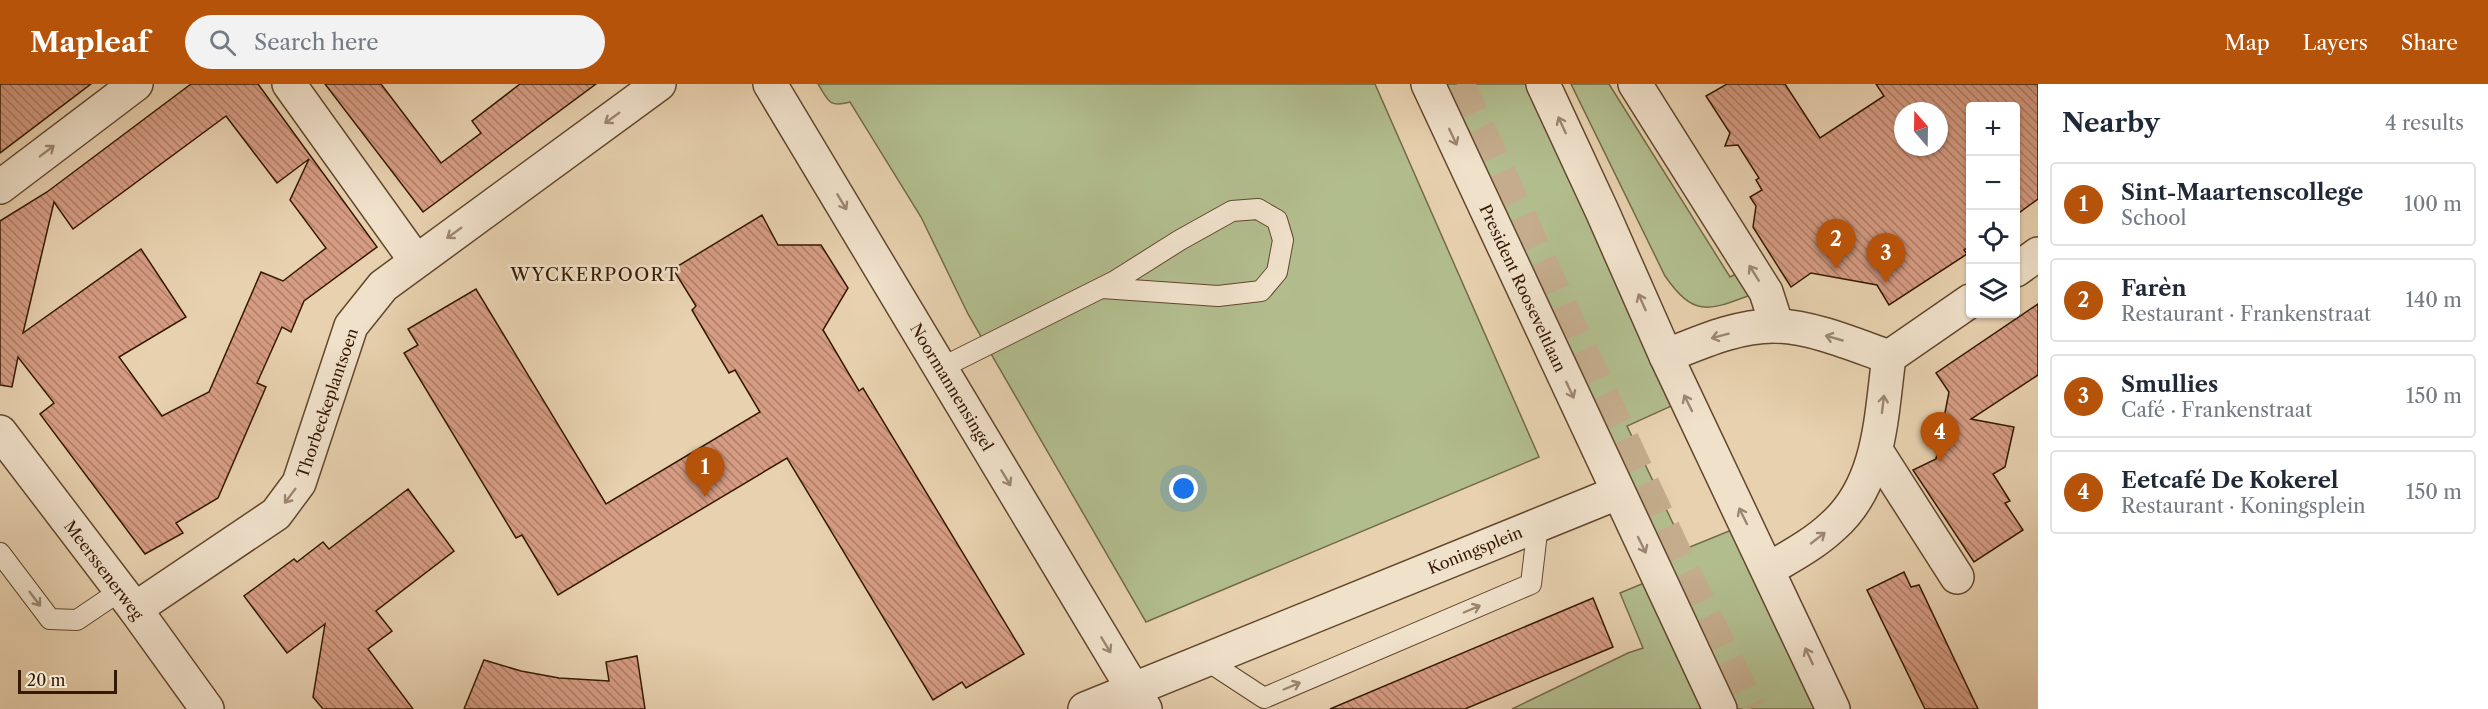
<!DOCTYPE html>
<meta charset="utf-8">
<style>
:root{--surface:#fff;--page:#f2f2f3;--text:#1f2937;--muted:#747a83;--line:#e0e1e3;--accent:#b45309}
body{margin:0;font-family:"Libre Caslon Text",serif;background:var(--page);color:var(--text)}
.controls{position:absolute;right:18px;top:18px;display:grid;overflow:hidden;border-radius:6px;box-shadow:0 2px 4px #0004}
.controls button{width:54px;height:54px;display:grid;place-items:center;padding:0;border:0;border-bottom:2px solid var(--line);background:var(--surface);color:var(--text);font:30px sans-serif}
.compass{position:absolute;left:1894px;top:18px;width:54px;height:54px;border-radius:50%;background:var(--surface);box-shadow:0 2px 4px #0004;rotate:340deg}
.scale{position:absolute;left:18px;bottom:15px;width:99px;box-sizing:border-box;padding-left:6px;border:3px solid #351900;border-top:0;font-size:16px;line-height:21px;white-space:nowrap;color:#351900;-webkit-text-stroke:4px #f0e1cb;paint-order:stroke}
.you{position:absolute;left:1184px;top:405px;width:21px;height:21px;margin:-15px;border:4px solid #fff;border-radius:50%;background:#1a73e8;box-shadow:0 0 0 9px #1a73e833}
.badge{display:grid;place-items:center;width:39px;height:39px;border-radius:50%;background:var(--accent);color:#fff;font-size:20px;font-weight:700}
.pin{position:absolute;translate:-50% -50px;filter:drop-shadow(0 2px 3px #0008)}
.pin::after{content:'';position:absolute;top:32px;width:21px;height:18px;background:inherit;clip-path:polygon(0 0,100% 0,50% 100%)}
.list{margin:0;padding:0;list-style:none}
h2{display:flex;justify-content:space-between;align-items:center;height:78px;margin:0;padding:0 24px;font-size:26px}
h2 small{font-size:20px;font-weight:400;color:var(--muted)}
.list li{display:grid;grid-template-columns:39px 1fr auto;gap:18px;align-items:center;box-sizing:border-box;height:84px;margin:0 12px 12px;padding:0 12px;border:2px solid var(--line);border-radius:6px}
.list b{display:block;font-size:22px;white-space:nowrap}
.list p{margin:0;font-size:20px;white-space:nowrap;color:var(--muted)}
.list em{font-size:20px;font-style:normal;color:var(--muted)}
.icon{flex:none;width:33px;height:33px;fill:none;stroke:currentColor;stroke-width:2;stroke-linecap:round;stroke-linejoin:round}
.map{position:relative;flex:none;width:2038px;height:625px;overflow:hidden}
header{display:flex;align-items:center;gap:36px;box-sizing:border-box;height:84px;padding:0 30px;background:var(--accent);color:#fff}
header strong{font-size:28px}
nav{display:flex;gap:33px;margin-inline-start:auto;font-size:21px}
.search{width:420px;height:54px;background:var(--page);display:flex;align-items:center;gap:15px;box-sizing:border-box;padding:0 21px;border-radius:33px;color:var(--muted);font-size:22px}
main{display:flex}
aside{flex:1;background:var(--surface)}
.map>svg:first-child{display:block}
.green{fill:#b2bd8e;stroke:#746b47;stroke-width:1.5}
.building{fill:url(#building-back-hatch);stroke:#351900;stroke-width:1.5;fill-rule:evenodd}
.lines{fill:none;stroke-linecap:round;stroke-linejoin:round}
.highway-tunnel{stroke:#c4ac8c;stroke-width:33;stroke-dasharray:33 16;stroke-linecap:butt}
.lane-casing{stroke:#62472c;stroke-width:22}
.street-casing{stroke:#62472c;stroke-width:36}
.lane{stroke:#f0e1cb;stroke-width:20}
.street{stroke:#f0e1cb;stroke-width:33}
.oneway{stroke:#9c8770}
.labels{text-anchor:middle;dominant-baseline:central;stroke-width:5;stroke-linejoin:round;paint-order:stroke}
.street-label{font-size:16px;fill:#351900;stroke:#f0e1cb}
.neighbourhood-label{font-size:18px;letter-spacing:1.5px;fill:#351900;stroke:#f0e1cb}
</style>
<header>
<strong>Mapleaf</strong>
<div class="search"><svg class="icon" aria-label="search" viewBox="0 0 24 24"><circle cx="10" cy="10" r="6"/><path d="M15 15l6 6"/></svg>Search here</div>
<nav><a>Map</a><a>Layers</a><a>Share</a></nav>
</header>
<main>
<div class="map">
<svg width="2038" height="625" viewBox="0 0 2038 625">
<defs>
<pattern id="building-back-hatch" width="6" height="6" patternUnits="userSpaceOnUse" patternTransform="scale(1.5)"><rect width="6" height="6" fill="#d69c83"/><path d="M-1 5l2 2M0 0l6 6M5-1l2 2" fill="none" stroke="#ae7e69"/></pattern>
</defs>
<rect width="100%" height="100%" fill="#e8d1af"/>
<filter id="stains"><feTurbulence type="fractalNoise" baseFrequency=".00333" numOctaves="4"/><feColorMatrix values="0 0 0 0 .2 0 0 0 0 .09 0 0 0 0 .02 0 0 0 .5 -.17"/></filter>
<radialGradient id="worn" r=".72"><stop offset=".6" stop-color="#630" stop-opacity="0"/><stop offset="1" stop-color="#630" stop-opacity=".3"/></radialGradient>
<!-- green -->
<g class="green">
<path d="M818 0H1375L1539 373 1146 538 968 230 921 133 850 18C828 24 829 17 818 0Z"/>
<polygon points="1441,0 1530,0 1678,319 1627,342 1685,465 1739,443 1822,625 1731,625"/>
<path d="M1571 0H1609L1730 193 1740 188 1753 210C1710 226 1695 235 1665 192Z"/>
<polygon points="1649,497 1707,625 1512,625 1628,569 1643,564 1620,509"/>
</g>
<!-- building -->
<g class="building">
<polygon points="0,0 91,0 0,69"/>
<path d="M191 0H258L377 163 304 217 291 248 282 243 257 299 266 303 218 414 176 439 183 449 145 470 40 330 54 319 18 273 12 303 0 301V137L47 108ZM226 32 277 99 309 75 290 116 326 164 283 197 261 188 209 308 162 332 119 273 186 233 141 165 23 249 54 118 73 145Z"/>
<polygon points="325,0 381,0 441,79 481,49 472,37 520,0 596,0 423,128"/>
<path d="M1727 0H1785L1820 54 1884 12 1876 0H2038V115L2016 131V22H1971V161L1964 166 1967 170 1889 221 1877 201 1811 189 1791 203 1753 143 1756 122 1750 113 1762 106 1756 96 1759 94 1738 61 1725 62 1730 49 1706 12ZM1903 27H1939V63H1903Z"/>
<polygon points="762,131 778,161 821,161 848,204 823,246 859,307 863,304 1024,570 966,604 962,598 933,616 787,374 558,511 522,451 516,454 404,269 418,261 408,245 476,205 606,420 760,328 735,286 729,289 692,226 696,222 673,185"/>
<polygon points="2038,220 2038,291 1971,335 2014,343 2005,383 1993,390 2010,417 2005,419 2023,446 1974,478 1913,386 1936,375 1949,308 1936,289"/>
<polygon points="408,405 454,467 376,527 392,547 368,565 413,625 323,625 313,613 325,540 287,569 244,512 294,475 297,478 323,458 329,465"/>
<polygon points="1904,488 1911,503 1919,501 1978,625 1925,625 1867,506"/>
<polygon points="1593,514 1613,563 1465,625 1330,625"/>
<polygon points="637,572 645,625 464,625 484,576 521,587 559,594 609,597 606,578"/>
</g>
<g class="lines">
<!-- highway-tunnel -->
<polyline class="highway-tunnel" points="1458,0 1672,463 1750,625"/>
<!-- lane casing -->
<g class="lane-casing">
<g id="lane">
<polyline points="941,284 1115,197 1180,156 1232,127 1258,125 1277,136 1283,156 1277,188 1261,207 1218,212 1102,204"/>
<polyline points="0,469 50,535 77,536 120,507"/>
<polyline points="1206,576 1264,614 1531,500 1538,440"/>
</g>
</g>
<!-- street casing -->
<g class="street-casing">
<g id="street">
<polyline points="289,0 416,177"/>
<polyline points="770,0 1145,625"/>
<polyline points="1428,0 1720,625"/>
<polyline points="1543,0 1602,127 1666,272 1833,625"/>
<polyline points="1635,0 1766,208 1777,242"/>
<polyline points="0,103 136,0"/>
<polyline points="2016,186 2038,170"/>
<path d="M1666 272C1701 258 1738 241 1777 242 1813 243 1855 261 1889 273"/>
<polyline points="0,348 135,525 207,625"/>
<polyline points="1877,368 1957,493"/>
<path d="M1769 485C1791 472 1814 460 1833 442 1881 400 1881 331 1889 273L1970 217"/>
<polyline points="135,525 276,430 299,399 351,242 383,202 659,0"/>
<polyline points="1085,625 1617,409"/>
</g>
</g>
<!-- lane -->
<use href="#lane" class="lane"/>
<!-- street -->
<use href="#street" class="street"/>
</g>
<!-- one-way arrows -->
<defs><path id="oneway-shaft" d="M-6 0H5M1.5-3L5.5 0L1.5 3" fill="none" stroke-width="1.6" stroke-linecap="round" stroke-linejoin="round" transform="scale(1.5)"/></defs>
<g class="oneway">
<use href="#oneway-shaft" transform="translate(612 34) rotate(144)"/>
<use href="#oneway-shaft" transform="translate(1562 41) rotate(-115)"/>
<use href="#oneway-shaft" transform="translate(1453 53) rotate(65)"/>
<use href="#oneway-shaft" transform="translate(47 67) rotate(-37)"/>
<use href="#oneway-shaft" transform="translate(842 118) rotate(59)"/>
<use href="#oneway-shaft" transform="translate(454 149) rotate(144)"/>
<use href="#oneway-shaft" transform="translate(1754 189) rotate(-122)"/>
<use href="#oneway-shaft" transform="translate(1642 218) rotate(-114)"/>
<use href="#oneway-shaft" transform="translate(1720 252) rotate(165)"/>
<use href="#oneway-shaft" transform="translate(1834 254) rotate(-164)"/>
<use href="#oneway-shaft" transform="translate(1570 306) rotate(65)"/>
<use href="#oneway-shaft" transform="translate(1688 319) rotate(-116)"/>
<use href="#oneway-shaft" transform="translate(1883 320) rotate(-83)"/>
<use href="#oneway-shaft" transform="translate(1006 394) rotate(59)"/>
<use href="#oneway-shaft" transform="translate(290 412) rotate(127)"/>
<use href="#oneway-shaft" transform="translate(1743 432) rotate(-116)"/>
<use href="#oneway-shaft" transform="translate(1818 454) rotate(-38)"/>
<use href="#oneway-shaft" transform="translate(1642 461) rotate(64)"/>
<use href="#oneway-shaft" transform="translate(35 515) rotate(53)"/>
<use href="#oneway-shaft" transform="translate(1472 525) rotate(-23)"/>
<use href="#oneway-shaft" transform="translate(1106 561) rotate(59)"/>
<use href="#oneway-shaft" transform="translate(1809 572) rotate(-115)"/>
<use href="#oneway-shaft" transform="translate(1292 602) rotate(-23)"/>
</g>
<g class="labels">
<!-- street labels -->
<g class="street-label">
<text transform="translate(1523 204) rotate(65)">President Rooseveltlaan</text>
<text transform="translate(952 303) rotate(59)">Noormannensingel</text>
<text transform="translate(327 319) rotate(-71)">Thorbeckeplantsoen</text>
<text transform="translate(1475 466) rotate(-22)">Koningsplein</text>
<text transform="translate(104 486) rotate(53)">Meerssenerweg</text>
</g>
<!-- neighbourhood labels -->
<g class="neighbourhood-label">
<text x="595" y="191">WYCKERPOORT</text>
</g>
</g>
<rect width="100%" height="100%" filter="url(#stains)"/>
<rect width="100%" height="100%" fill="url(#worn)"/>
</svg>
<div class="controls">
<button>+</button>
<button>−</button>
<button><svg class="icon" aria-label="locate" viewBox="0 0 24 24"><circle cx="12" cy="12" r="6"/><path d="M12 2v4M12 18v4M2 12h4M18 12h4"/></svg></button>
<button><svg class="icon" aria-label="layers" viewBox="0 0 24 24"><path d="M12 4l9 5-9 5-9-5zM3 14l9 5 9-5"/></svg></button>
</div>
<svg class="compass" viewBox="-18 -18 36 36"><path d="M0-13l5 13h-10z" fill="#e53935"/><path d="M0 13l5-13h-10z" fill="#747a83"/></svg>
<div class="scale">20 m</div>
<div class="you"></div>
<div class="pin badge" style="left:705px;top:413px">1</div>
<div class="pin badge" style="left:1836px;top:185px">2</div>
<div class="pin badge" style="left:1886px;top:199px">3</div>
<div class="pin badge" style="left:1940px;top:378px">4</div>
</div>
<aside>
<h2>Nearby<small>4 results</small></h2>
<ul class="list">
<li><span class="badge">1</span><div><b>Sint-Maartenscollege</b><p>School</p></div><em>100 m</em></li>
<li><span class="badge">2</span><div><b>Farèn</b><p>Restaurant · Frankenstraat</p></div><em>140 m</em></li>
<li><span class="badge">3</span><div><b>Smullies</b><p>Café · Frankenstraat</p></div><em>150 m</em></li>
<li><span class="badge">4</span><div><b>Eetcafé De Kokerel</b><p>Restaurant · Koningsplein</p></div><em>150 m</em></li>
</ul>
</aside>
</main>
